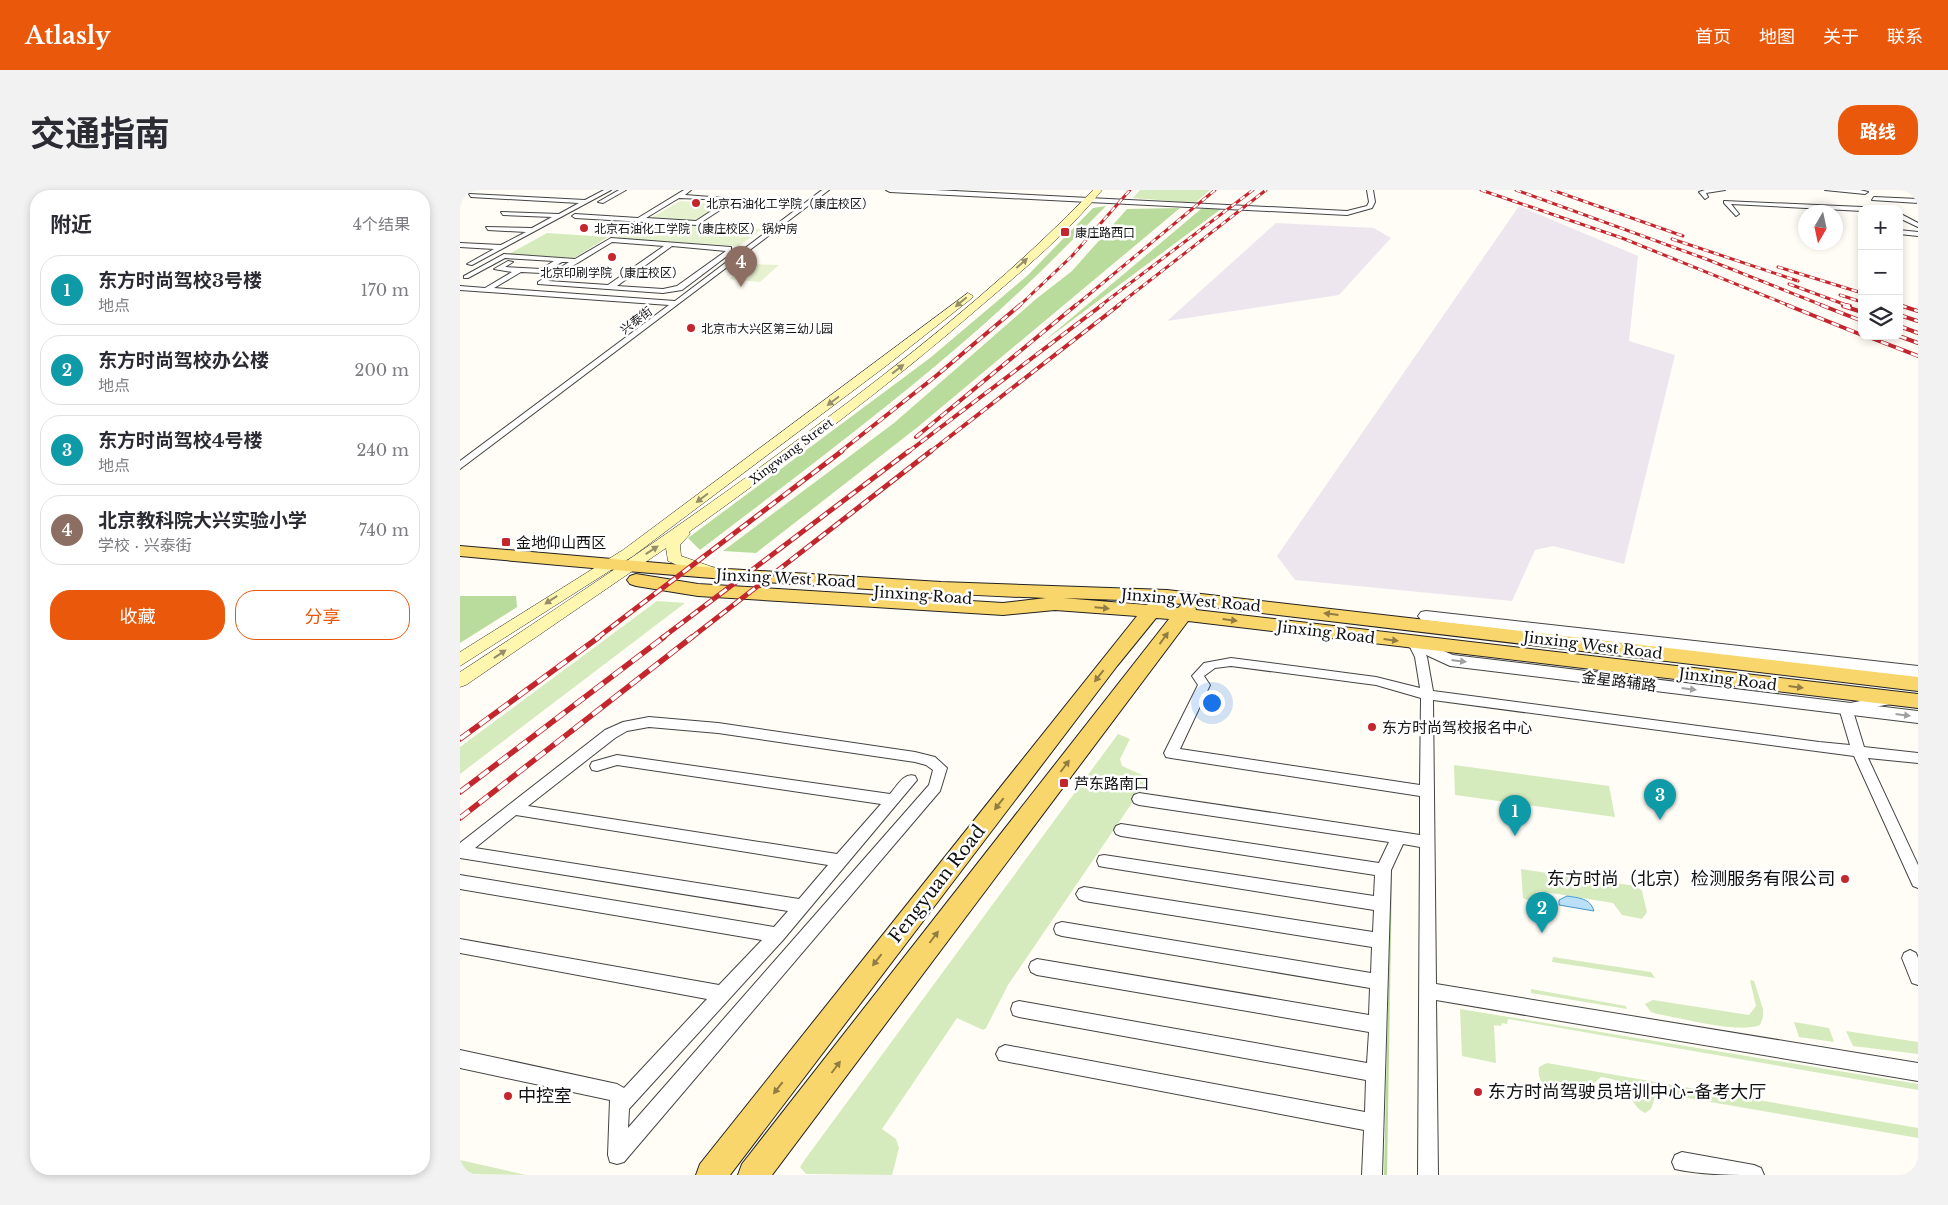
<!DOCTYPE html>
<html lang="zh">
<meta charset="utf-8">
<style>
:root{--surface:#fff;--page:#f2f2f3;--text:#2b2b33;--muted:#7c7c81;--line:#e1e1e2;--accent:#ea580c}
body{margin:0;font-family:"Libre Baskerville","Noto Sans SC",serif;background:var(--page);color:var(--text)}
.controls{position:absolute;right:15px;top:15px;display:grid;overflow:hidden;border-radius:10px;box-shadow:0 2px 8px #0003}
.controls button{width:45px;height:45px;display:grid;place-items:center;padding:0;border:0;border-bottom:1px solid var(--line);background:var(--surface);color:var(--text);font:25px sans-serif}
.compass{position:absolute;left:1338px;top:15px;width:45px;height:45px;border-radius:50%;background:var(--surface);box-shadow:0 2px 8px #0003;rotate:189deg}
.you{position:absolute;left:751px;top:512px;width:18px;height:18px;margin:-12px;border:4px solid #fff;border-radius:50%;background:#1a73e8;box-shadow:0 0 0 8px #1a73e833}
.badge{display:grid;place-items:center;width:32px;height:32px;border-radius:50%;background:var(--accent);color:#fff;font-size:16px;font-weight:700}
.pin{position:absolute;translate:-50% -41px;filter:drop-shadow(0 1px 2px #0008)}
.pin::after{content:'';position:absolute;top:26px;width:18px;height:15px;background:inherit;clip-path:polygon(0 0,100% 0,50% 100%)}
.list{margin:0;padding:0;list-style:none}
h2{display:flex;justify-content:space-between;align-items:center;height:65px;margin:0;padding:0 20px;font-size:21px}
h2 small{font-size:16px;font-weight:400;color:var(--muted)}
.list li{display:grid;grid-template-columns:32px 1fr auto;gap:15px;align-items:center;box-sizing:border-box;height:70px;margin:0 10px 10px;padding:0 10px;border:1px solid var(--line);border-radius:20px}
.list b{display:block;font-size:19px;white-space:nowrap}
.list p{margin:0;font-size:16px;white-space:nowrap;color:var(--muted)}
.list em{font-size:16px;font-style:normal;color:var(--muted)}
.actions{display:flex;gap:10px;padding:15px 20px}
.actions a{flex:1;padding:11px 0;border:1px solid var(--accent);border-radius:20px;text-align:center;font-size:18px;color:var(--accent)}
.actions .main{background:var(--accent);color:#fff}
.icon{flex:none;width:28px;height:28px;fill:none;stroke:currentColor;stroke-width:2;stroke-linecap:round;stroke-linejoin:round}
.map{position:relative;flex:none;width:1458px;height:985px;overflow:hidden;border-radius:20px}
header{display:flex;align-items:center;gap:30px;box-sizing:border-box;height:70px;padding:0 25px;background:var(--accent);color:#fff}
header strong{font-size:24px}
nav{display:flex;gap:28px;margin-inline-start:auto;font-size:18px}
.intro{display:flex;align-items:center;justify-content:space-between;box-sizing:border-box;height:120px;padding:0 30px}
h1{margin:0;font-size:35px}
.button{padding:12px 22px;border-radius:20px;background:var(--accent);color:#fff;font-size:18px;font-weight:700}
main{display:flex;gap:30px;padding:0 30px}
aside{flex:1;background:var(--surface);border-radius:20px;box-shadow:0 2px 8px #0003}
.map>svg:first-child{display:block}
.industrial{fill:#eee6ef}
.green{fill:#d5ebbd}
.forest{fill:#b9dc9c}
.pitch{fill:#e6f2cf}
.water{fill:#b9e0f7;stroke:#3f96cf}
.lines{fill:none;stroke-linecap:round;stroke-linejoin:round}
.minor-casing{stroke:#444;stroke-width:2}
.tertiary-casing{stroke:#444;stroke-width:2}
.secondary-casing{stroke:#333;stroke-width:1}
.primary-casing{stroke:#222;stroke-width:2}
.minor{fill:#fff;fill-rule:evenodd}
.tertiary{fill:#fff;fill-rule:evenodd}
.secondary{fill:#fff6b0;fill-rule:evenodd}
.primary{fill:#f9d66b;fill-rule:evenodd}
.rail-far3-casing{stroke:#c4262e;stroke-width:3}
.rail-far2-casing{stroke:#c4262e;stroke-width:4}
.rail-far1-casing{stroke:#c4262e;stroke-width:5}
.rail-casing{stroke:#c4262e;stroke-width:5.5}
.rail-far3{stroke:#fff;stroke-width:2;stroke-dasharray:5.5;stroke-linecap:butt}
.rail-far2{stroke:#fff;stroke-width:2.5;stroke-dasharray:8;stroke-linecap:butt}
.rail-far1{stroke:#fff;stroke-width:3;stroke-dasharray:9;stroke-linecap:butt}
.rail{stroke:#fff;stroke-width:4;stroke-dasharray:12;stroke-linecap:butt}
.oneway{fill:#948f68}
.oneway2{fill:#917d42}
.oneway3{fill:#a0a0a0}
.poi-dot{fill:#c4262e;stroke:#fff;stroke-width:2}
.labels{text-anchor:middle;dominant-baseline:central;stroke-width:5;stroke-linejoin:round;paint-order:stroke}
.far-poi-label{font-size:12px;fill:#111;stroke:#fff;text-anchor:start}
.far-street-label{font-size:12px;fill:#111;stroke:#fff}
.poi-label{font-size:15px;fill:#111;stroke:#fff;text-anchor:start}
.street-label{font-size:15px;fill:#111;stroke:#fff}
.near-poi-label{font-size:18px;fill:#111;stroke:#fff;text-anchor:start}
.near-street-label{font-size:18px;fill:#111;stroke:#fff}
</style>
<header>
<strong>Atlasly</strong>
<nav><a>首页</a><a>地图</a><a>关于</a><a>联系</a></nav>
</header>
<div class="intro"><h1>交通指南</h1><a class="button">路线</a></div>
<main>
<aside>
<h2>附近<small>4个结果</small></h2>
<ul class="list">
<li><span class="badge" style="background:#0f9aa8">1</span><div><b>东方时尚驾校3号楼</b><p>地点</p></div><em>170 m</em></li>
<li><span class="badge" style="background:#0f9aa8">2</span><div><b>东方时尚驾校办公楼</b><p>地点</p></div><em>200 m</em></li>
<li><span class="badge" style="background:#0f9aa8">3</span><div><b>东方时尚驾校4号楼</b><p>地点</p></div><em>240 m</em></li>
<li><span class="badge" style="background:#8d6e63">4</span><div><b>北京教科院大兴实验小学</b><p>学校 · 兴泰街</p></div><em>740 m</em></li>
</ul>
<div class="actions"><a class="main">收藏</a><a>分享</a></div>
</aside>
<div class="map">
<svg width="1458" height="985" viewBox="0 0 1458 985">
<rect width="100%" height="100%" fill="#fffdf5"/>
<!-- industrial -->
<g class="industrial">
<polygon points="1059,16 1178,66 1169,151 1215,165 1164,374 1093,356 1075,360 1052,411 835,390 817,366"/>
<polygon points="816,33 914,38 931,48 879,105 707,131"/>
</g>
<!-- green -->
<g class="green">
<polygon points="680,0 750,0 735,13 673,8"/>
<polygon points="87,43 148,47 114,68 49,64"/>
<polygon points="197,411 225,413 0,584 0,557"/>
<polygon points="658,544 670,549 660,569 662,576 689,588 548,795 526,838 523,840 497,828 422,939 436,949 439,958 432,985 346,984 340,977 346,968"/>
<polygon points="994,575 1149,596 1155,627 995,605"/>
<polygon points="1061,679 1176,696 1182,701 1187,722 1182,729 1162,725 1153,713 1079,701 1076,702 1073,712 1063,708"/>
<polygon points="1093,767 1191,782 1195,788 1092,772"/>
<path d="M1290 790 1294 791 1303 819V827L1300 835C1278 844 1222 828 1197 824L1191 822 1185 814 1193 810 1289 825 1296 816Z"/>
<polygon points="1071,799 1166,816 1167,819 1071,803"/>
<polygon points="1000,819 1458,894 1458,900 1048,829 1047,834 1042,833 1041,836 1034,835 1036,873 1002,866"/>
<polygon points="1334,832 1369,838 1374,852 1339,847"/>
<polygon points="1386,841 1458,852 1458,864 1393,856"/>
<path d="M1087 873 1458 938V948L1210 905 1200 904 1195 907 1191 919 1185 923C1163 911 1177 891 1141 887 1134 892 1130 900 1123 903 1105 913 1075 899 1079 877Z"/>
<polygon points="0,970 66,985 0,984"/>
</g>
<!-- forest -->
<g class="forest">
<path d="M646 16C597 66 547 116 493 161 411 231 325 295 240 360L228 348 470 168 568 85 633 18Z"/>
<polygon points="720,18 459,236 296,363 263,361 434,233 576,109 612,81 667,19"/>
<polygon points="741,19 761,19 583,152"/>
<polygon points="0,406 56,406 57,417 0,453"/>
<polygon points="932,685 927,985 924,985 931,686"/>
</g>
<!-- pitch -->
<g class="pitch">
<polygon points="220,11 262,14 236,31 191,28"/>
<polygon points="181,32 302,39 279,56 154,49"/>
<polygon points="290,74 319,75 300,92 269,89"/>
</g>
<!-- water -->
<path class="water" d="M1107 706C1119 708 1130 708 1134 721L1099 715V710Z"/>
<g class="lines">
<!-- minor casing -->
<g class="minor-casing">
<g id="minor">
<polygon points="144,0 151,0 12,75 7,74 34,59 0,57 0,53 41,55 66,42 28,40 26,37 72,38 92,27 43,25 41,22 99,24 119,13 11,7 9,4 125,10"/>
<polygon points="159,0 166,0 143,13 138,12"/>
<path d="M224 0H231L225 5 277 9 237 35 115 28 112 26 115 24 178 28ZM219 8 268 10 236 31 186 28Z"/>
<path d="M362 0H369L0 279V271L209 115 0 100V96L25 98 52 82 34 79 48 71 53 72 45 77 81 79 94 71 45 68 8 88H4V86L44 64 115 69 151 48 271 57V63L222 100 203 103 78 94V92L109 72H102L82 83 61 82 34 98 215 111ZM152 52 204 56 148 95 88 91ZM212 56 266 61 217 96 203 99 157 96Z"/>
<polygon points="907,0 913,0 915,12 912,18 887,25 629,12 626,10 629,8 887,21 907,16 909,12"/>
<polygon points="1245,0 1265,0 1246,3 1248,7 1245,9 1239,2"/>
<polygon points="1365,0 1400,0 1408,2 1405,4"/>
<polygon points="1414,7 1458,9 1458,13 1412,10"/>
<polygon points="1264,11 1402,17 1405,19 1402,19 1402,21 1271,14 1279,24 1276,26 1264,13"/>
<polygon points="1439,23 1458,33 1458,37 1439,28"/>
<polygon points="1439,40 1458,42 1458,46 1439,44"/>
<path d="M954 449 958 450 967 467 973 501 1359 552 1390 555 1379 518 1380 515 1431 505 1436 507 1437 510 1436 513 1393 521 1404 557 1458 563V573L1408 568 1458 675V698L1453 696 1394 566 973 510 976 794 1458 873V891L976 810 978 985H958L960 657 943 654 931 680 922 985H902L904 940 539 870 536 864 539 858 545 855 905 922 906 890 559 827 553 825 551 819 553 813 559 811 907 873 909 842 577 785 571 782 569 777 571 772 577 769 909 825 910 798 602 746 596 744 594 739 596 734 602 732 911 783 912 757 624 711 619 709 616 704 619 699 624 697 913 742 914 720 644 677 639 676 637 671 639 666 644 665 914 706 915 685 661 646 656 644 654 640 656 636 661 634 919 673 929 652 679 615 674 613 672 609 674 605 679 603 960 645V606L711 568 706 567 704 563 738 495 732 486 744 473 771 468 916 487 960 498 955 467 948 453ZM771 476 916 495 961 508 960 595 720 559 750 495 744 486 755 478Z"/>
<path d="M189 527 258 533 455 562 475 567 487 578 480 601 164 972 157 974 150 972 148 965 150 910 0 878V860L157 894 164 898 247 809 0 763V749L259 795 302 750 0 699V685L314 737 328 721 0 668V653L145 540 163 532ZM189 537 258 543 455 572 466 575 473 580 469 595 168 938 169 919 323 750 457 590 455 586C444 582 437 596 430 604L157 565 132 572 130 576 132 580 137 581 157 575 421 614 377 664 68 616 155 548 167 541ZM56 625 368 675 339 709 15 658Z"/>
<polygon points="1450,760 1456,763 1458,768 1458,795 1452,793 1442,768 1444,763"/>
<path d="M1222 962 1294 975 1301 978 1304 985C1275 985 1242 985 1215 979L1212 972 1215 965Z"/>
</g>
</g>
<!-- tertiary casing -->
<g class="tertiary-casing">
<g id="tertiary">
<polygon points="426,0 475,0 629,8 633,10 629,12 430,2"/>
<polygon points="966,421 1458,476 1458,488 961,430 958,426 961,422"/>
<polygon points="954,448 993,465 1458,521 1458,533 990,476 949,457 946,453 949,449"/>
</g>
</g>
<!-- secondary casing -->
<g class="secondary-casing">
<g id="secondary">
<path d="M633 0H642C608 43 563 80 522 115 429 196 329 270 229 342L230 344 220 355 221 366 258 379 261 382 258 385C243 390 222 377 208 371L206 358 6 495 0 497V482C133 395 265 306 391 210 476 145 559 77 633 0Z"/>
<polygon points="508,103 513,106 512,108 426,176 173,366 0,476 0,462 163,360"/>
</g>
</g>
<!-- primary casing -->
<g class="primary-casing">
<path id="primary" d="M0 356 268 379 481 392 707 400 1458 487V501L735 415 736 420 1458 504V518L728 431 312 985H278L282 974 709 429 696 428 657 476 270 985H236L240 974 677 426 595 420 543 425 238 406 176 396 170 394 167 390 170 386 176 384 238 394 543 413 586 408C390 401 195 384 0 366ZM603 408 691 411 687 415ZM702 412 722 414 718 418 705 416Z"/>
</g>
<!-- minor -->
<use href="#minor" class="minor"/>
<!-- tertiary -->
<use href="#tertiary" class="tertiary"/>
<!-- secondary -->
<use href="#secondary" class="secondary"/>
<!-- primary -->
<use href="#primary" class="primary"/>
<!-- rail-far3 casing -->
<g class="rail-far3-casing">
<g id="rail-far3">
<polyline points="1021,0 1162,48 1330,116"/>
<polyline points="1056,0 1246,69 1364,116"/>
<polyline points="1092,0 1223,46"/>
<polyline points="1212,49 1338,91"/>
<polyline points="1318,77 1402,103"/>
<polyline points="1329,94 1389,116"/>
<polyline points="1380,105 1402,112"/>
<polyline points="1439,115 1441,116"/>
<polyline points="559,116 612,66 670,0"/>
<polyline points="615,116 755,0"/>
<polyline points="640,116 793,0"/>
<polyline points="657,116 806,0"/>
</g>
</g>
<!-- rail-far2 casing -->
<g class="rail-far2-casing">
<g id="rail-far2">
<polyline points="1327,115 1402,145"/>
<polyline points="1361,115 1402,131"/>
<polyline points="1386,115 1390,116"/>
<polyline points="1439,115 1458,121"/>
<polyline points="1383,116 1402,122"/>
<polyline points="1439,125 1458,131"/>
<polyline points="1439,136 1458,143"/>
<polyline points="1406,146 1458,166"/>
<polyline points="1439,146 1458,153"/>
<polyline points="456,247 616,115"/>
<polyline points="380,262 476,186 560,115"/>
<polyline points="448,262 642,115"/>
<polyline points="470,262 659,115"/>
</g>
</g>
<!-- rail-far1 casing -->
<g class="rail-far1-casing">
<g id="rail-far1">
<polyline points="137,448 382,261"/>
<polyline points="202,448 449,261"/>
<polyline points="231,448 471,261"/>
</g>
</g>
<!-- rail casing -->
<g class="rail-casing">
<g id="rail">
<polyline points="0,549 139,447"/>
<polyline points="0,602 204,447"/>
<polyline points="0,628 232,447"/>
</g>
</g>
<!-- rail-far3 -->
<use href="#rail-far3" class="rail-far3"/>
<!-- rail-far2 -->
<use href="#rail-far2" class="rail-far2"/>
<!-- rail-far1 -->
<use href="#rail-far1" class="rail-far1"/>
<!-- rail -->
<use href="#rail" class="rail"/>
</g>
<!-- one-way arrows -->
<defs><path id="oneway-solid" d="M-6-.8H1V-3.2L6.5 0L1 3.2V.8H-6Z" transform="scale(1.25)"/></defs>
<g class="oneway">
<use href="#oneway-solid" transform="translate(562 73) rotate(-41)"/>
<use href="#oneway-solid" transform="translate(501 112) rotate(140)"/>
<use href="#oneway-solid" transform="translate(438 179) rotate(-38)"/>
<use href="#oneway-solid" transform="translate(373 211) rotate(143)"/>
<use href="#oneway-solid" transform="translate(242 308) rotate(143)"/>
<use href="#oneway-solid" transform="translate(192 360) rotate(-33)"/>
<use href="#oneway-solid" transform="translate(91 410) rotate(147)"/>
<use href="#oneway-solid" transform="translate(40 464) rotate(-34)"/>
</g>
<g class="oneway2">
<use href="#oneway-solid" transform="translate(642 418) rotate(5)"/>
<use href="#oneway-solid" transform="translate(871 424) rotate(-173)"/>
<use href="#oneway-solid" transform="translate(770 430) rotate(7)"/>
<use href="#oneway-solid" transform="translate(704 448) rotate(-54)"/>
<use href="#oneway-solid" transform="translate(931 450) rotate(7)"/>
<use href="#oneway-solid" transform="translate(639 486) rotate(128)"/>
<use href="#oneway-solid" transform="translate(1336 497) rotate(7)"/>
<use href="#oneway-solid" transform="translate(605 576) rotate(-53)"/>
<use href="#oneway-solid" transform="translate(539 614) rotate(128)"/>
<use href="#oneway-solid" transform="translate(474 747) rotate(-53)"/>
<use href="#oneway-solid" transform="translate(417 770) rotate(128)"/>
<use href="#oneway-solid" transform="translate(376 877) rotate(-53)"/>
<use href="#oneway-solid" transform="translate(318 898) rotate(128)"/>
</g>
<g class="oneway3">
<use href="#oneway-solid" transform="translate(999 471) rotate(7)"/>
<use href="#oneway-solid" transform="translate(1229 499) rotate(7)"/>
<use href="#oneway-solid" transform="translate(1443 525) rotate(7)"/>
</g>
<!-- markers -->
<g class="poi-dot">
<circle cx="236" cy="13" r="5"/>
<circle cx="124" cy="38" r="5"/>
<rect x="600" y="37" width="10" height="10" rx="2.5"/>
<circle cx="152" cy="67" r="5"/>
<circle cx="231" cy="138" r="5"/>
<rect x="41" y="347" width="10" height="10" rx="2.5"/>
<circle cx="912" cy="537" r="5"/>
<rect x="599" y="588" width="10" height="10" rx="2.5"/>
<circle cx="1385" cy="689" r="5"/>
<circle cx="1018" cy="902" r="5"/>
<circle cx="48" cy="906" r="5"/>
</g>
<g class="labels">
<!-- far-poi labels -->
<g class="far-poi-label">
<text x="246" y="13">北京石油化工学院（康庄校区）</text>
<text x="134" y="38">北京石油化工学院（康庄校区）锅炉房</text>
<text x="615" y="42">康庄路西口</text>
<text x="152" y="82" text-anchor="middle">北京印刷学院（康庄校区）</text>
<text x="241" y="138">北京市大兴区第三幼儿园</text>
</g>
<!-- far-street labels -->
<g class="far-street-label">
<text transform="translate(176 130) rotate(-37)">兴泰街</text>
<text transform="translate(331 261) rotate(-37)">Xingwang Street</text>
</g>
<!-- poi labels -->
<g class="poi-label">
<text x="56" y="352">金地仰山西区</text>
<text x="922" y="537">东方时尚驾校报名中心</text>
<text x="614" y="593">芦东路南口</text>
</g>
<!-- street labels -->
<g class="street-label">
<text transform="translate(326 388) rotate(3)">Jinxing West Road</text>
<text transform="translate(463 405) rotate(4)">Jinxing Road</text>
<text transform="translate(731 410) rotate(5)">Jinxing West Road</text>
<text transform="translate(866 442) rotate(7)">Jinxing Road</text>
<text transform="translate(1133 455) rotate(7)">Jinxing West Road</text>
<text transform="translate(1268 489) rotate(7)">Jinxing Road</text>
<text transform="translate(1159 491) rotate(7)">金星路辅路</text>
</g>
<!-- near-poi labels -->
<g class="near-poi-label">
<text x="1375" y="689" text-anchor="end">东方时尚（北京）检测服务有限公司</text>
<text x="1028" y="902">东方时尚驾驶员培训中心-备考大厅</text>
<text x="58" y="906">中控室</text>
</g>
<!-- near-street labels -->
<g class="near-street-label">
<text transform="translate(477 694) rotate(-52)">Fengyuan Road</text>
</g>
</g>
</svg>
<div class="controls">
<button>+</button>
<button>−</button>
<button><svg class="icon" aria-label="layers" viewBox="0 0 24 24"><path d="M12 4l9 5-9 5-9-5zM3 14l9 5 9-5"/></svg></button>
</div>
<svg class="compass" viewBox="-18 -18 36 36"><path d="M0-13l5 13h-10z" fill="#e53935"/><path d="M0 13l5-13h-10z" fill="#7c7c81"/></svg>
<div class="you"></div>
<div class="pin badge" style="left:1055px;top:646px;background:#0f9aa8">1</div>
<div class="pin badge" style="left:1082px;top:743px;background:#0f9aa8">2</div>
<div class="pin badge" style="left:1200px;top:630px;background:#0f9aa8">3</div>
<div class="pin badge" style="left:281px;top:97px;background:#8d6e63">4</div>
</div>
</main>
